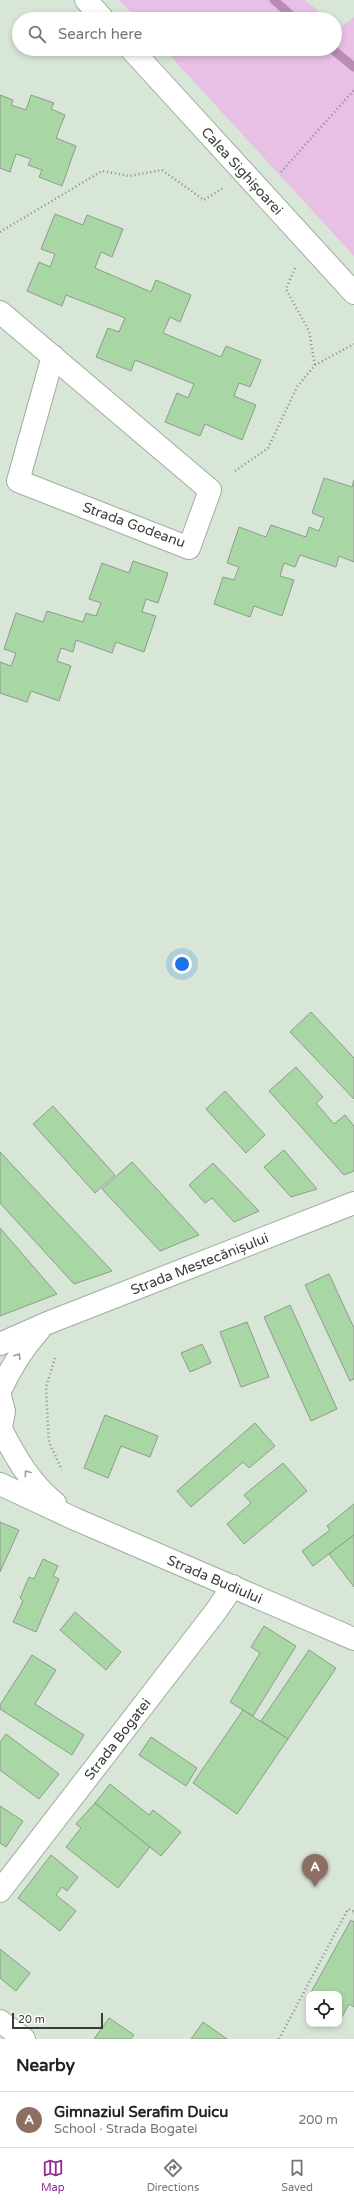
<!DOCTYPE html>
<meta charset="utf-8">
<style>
:root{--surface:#fff;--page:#f6f6f6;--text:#222;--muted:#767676;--line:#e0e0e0;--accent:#922b90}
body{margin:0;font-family:"Varela Round",sans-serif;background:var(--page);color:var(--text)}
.controls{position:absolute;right:12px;bottom:12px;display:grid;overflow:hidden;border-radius:8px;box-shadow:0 2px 6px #0003}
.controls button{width:36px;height:36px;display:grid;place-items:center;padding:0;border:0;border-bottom:1px solid var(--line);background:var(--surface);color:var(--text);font:20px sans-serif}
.scale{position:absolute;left:12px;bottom:10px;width:91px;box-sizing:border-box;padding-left:4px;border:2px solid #383d37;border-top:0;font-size:11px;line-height:14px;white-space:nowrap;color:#383d37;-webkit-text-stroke:3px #fff;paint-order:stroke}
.you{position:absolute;left:182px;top:964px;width:14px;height:14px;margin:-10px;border:3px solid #fff;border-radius:50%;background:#1a73e8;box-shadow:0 0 0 6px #1a73e833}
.badge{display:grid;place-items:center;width:26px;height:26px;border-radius:50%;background:var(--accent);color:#fff;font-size:13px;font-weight:700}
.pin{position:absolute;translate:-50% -33px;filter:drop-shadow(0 1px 2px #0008)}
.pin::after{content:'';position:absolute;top:21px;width:14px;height:12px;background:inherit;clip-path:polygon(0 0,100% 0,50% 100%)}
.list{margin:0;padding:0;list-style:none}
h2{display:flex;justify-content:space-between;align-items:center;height:52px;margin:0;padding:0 16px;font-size:17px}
h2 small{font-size:13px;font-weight:400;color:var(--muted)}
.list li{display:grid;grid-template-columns:26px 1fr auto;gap:12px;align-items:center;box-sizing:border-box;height:56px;padding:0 16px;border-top:1px solid var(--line)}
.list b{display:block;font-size:15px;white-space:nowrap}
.list p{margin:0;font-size:13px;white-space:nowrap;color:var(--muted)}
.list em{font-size:13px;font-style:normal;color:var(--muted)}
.icon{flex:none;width:22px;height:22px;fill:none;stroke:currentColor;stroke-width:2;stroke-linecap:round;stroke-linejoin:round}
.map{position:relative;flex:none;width:354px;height:2039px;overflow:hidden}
.search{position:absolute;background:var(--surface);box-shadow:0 2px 6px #0003;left:12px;right:12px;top:12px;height:44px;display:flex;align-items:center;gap:10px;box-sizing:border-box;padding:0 14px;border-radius:22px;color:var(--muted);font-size:15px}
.sheet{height:108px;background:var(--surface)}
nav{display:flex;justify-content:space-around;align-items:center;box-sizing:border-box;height:56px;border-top:1px solid var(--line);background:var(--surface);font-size:11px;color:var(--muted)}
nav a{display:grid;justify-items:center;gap:2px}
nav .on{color:var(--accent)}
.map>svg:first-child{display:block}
.green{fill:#e8bfe5}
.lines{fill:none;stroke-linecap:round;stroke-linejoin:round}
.stream{stroke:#ba8bb7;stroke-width:9}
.building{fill:#a8d6a4;stroke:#8e9b8d}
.minor-casing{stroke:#9fad9e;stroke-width:24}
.major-casing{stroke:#9fad9e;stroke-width:24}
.path{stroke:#858f84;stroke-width:2.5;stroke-dasharray:1 3;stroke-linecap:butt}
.minor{stroke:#fff;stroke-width:22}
.major{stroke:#fff;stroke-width:22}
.oneway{stroke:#9c9e9b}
.labels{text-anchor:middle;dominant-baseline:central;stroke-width:3.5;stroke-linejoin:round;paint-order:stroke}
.street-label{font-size:14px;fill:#383d37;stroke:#fff}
</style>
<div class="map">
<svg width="354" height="2039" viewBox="0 0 354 2039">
<rect width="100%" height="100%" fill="#d8e6d7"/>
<!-- green -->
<g class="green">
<polygon points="119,0 305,0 328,19 137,19"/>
<polygon points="354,17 354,256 164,49 335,49 335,25 340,28"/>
</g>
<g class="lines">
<!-- stream -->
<g class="stream">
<polyline points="274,0 295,19"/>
<polyline points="332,49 354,67"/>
</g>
</g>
<!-- building -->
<g class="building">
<polygon points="0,95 13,100 11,105 26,110 31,95 54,103 51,109 65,115 56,138 76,146 62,186 39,177 42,170 28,165 31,159 16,154 10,172 0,168"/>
<polygon points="55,214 83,225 87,215 123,229 112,257 101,252 95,268 151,292 156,280 191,295 180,322 170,317 163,333 221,357 226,346 261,360 250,387 239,383 234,396 256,405 242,440 205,424 200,436 165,422 177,393 188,398 194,384 135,360 131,371 96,357 108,328 119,332 125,318 66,295 62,306 27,291 39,262 50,267 55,254 41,249"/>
<polygon points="324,478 352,487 354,480 354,562 339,556 336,567 300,555 295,567 284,563 280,576 294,580 282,616 254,606 250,617 214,604 223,577 234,580 239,567 227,563 239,527 266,537 271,525 306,537 309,527 319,531 324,518 312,513"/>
<polygon points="133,561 168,573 158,603 146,599 142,612 156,616 144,652 116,642 112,653 76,640 73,652 61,648 57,661 71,666 59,701 31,691 27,702 0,693 0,662 11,666 16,653 4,649 16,613 43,622 47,611 83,622 86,613 96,616 101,603 89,599 102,563 129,573"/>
<polygon points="311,1012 354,1058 354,1099 290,1032"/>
<polygon points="296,1067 323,1097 316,1103 334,1124 345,1115 354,1126 354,1171 344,1175 269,1091"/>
<polygon points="225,1091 265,1135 246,1153 206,1109"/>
<polygon points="53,1106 115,1175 95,1193 33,1124"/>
<polygon points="284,1150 317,1189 291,1197 264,1167"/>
<polygon points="0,1152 112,1271 74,1284 0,1203"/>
<polygon points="132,1162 199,1235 160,1251 102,1189"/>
<polygon points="213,1163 259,1211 234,1222 212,1198 205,1203 189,1185"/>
<polygon points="0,1228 57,1294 0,1316"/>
<polygon points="329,1274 354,1328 354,1379 350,1381 305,1285"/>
<polygon points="290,1305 337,1409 311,1421 264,1317"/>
<polygon points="247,1322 269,1377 241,1387 220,1332"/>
<polygon points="202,1344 211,1363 190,1372 181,1353"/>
<polygon points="105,1415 158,1436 150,1457 121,1446 108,1478 84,1468"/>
<polygon points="255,1423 275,1446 249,1468 243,1462 191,1507 177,1491"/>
<polygon points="283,1463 307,1491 244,1544 227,1524 251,1503 244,1495"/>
<polygon points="354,1504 354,1535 313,1566 302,1551 330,1530 327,1526"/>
<polygon points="0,1522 19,1530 0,1572"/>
<polygon points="354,1535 354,1587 329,1554"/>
<polygon points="43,1559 58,1566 53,1576 59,1579 36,1632 13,1622 23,1601 20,1598 29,1577 34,1579"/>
<polygon points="75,1612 121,1652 106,1670 60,1630"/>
<polygon points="264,1626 296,1646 253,1716 230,1702 260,1653 251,1647"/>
<polygon points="309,1650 336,1668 288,1739 261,1721"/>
<polygon points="32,1655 56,1670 35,1704 84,1735 72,1755 0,1709 0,1705"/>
<polygon points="243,1710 288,1739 237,1814 193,1783"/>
<polygon points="6,1734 59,1774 39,1799 0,1770 0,1742"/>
<polygon points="151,1737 197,1768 186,1786 139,1755"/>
<polygon points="110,1784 149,1815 153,1810 181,1832 161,1856 95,1803"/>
<polygon points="95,1803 150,1847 118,1888 66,1847 81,1828 76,1824"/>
<polygon points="0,1806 23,1821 6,1847 0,1843"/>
<polygon points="51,1855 78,1877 67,1891 62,1887 56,1895 76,1911 60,1931 18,1898"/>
<polygon points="351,1920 354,1922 354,2007 349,2004 339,2022 339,1994 310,1994"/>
<polygon points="0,1949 30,1973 16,1991 0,1978"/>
<polygon points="109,2018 134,2035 131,2039 94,2039"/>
<polygon points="203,2022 227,2039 191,2039"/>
</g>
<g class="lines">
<!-- minor casing -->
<g class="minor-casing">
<g id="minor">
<polyline points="0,312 210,490 189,548 18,481 53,356"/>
<path id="s1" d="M0 1891 216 1611 233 1586"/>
<polyline points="0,2021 24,2039"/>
</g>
</g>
<!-- major casing -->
<g class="major-casing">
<g id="major">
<polyline points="86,0 103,19"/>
<path id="s2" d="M131 49 354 293"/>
<path id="s3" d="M0 1344 45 1324 354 1203"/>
<path d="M0 1391C11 1367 23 1348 40 1329"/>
<polyline points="0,1396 4,1411 0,1433"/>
<path d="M2 1431C16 1458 31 1484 55 1503"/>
<path id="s4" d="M0 1484 75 1519 354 1639"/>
</g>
</g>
<!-- path -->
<g class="path">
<polyline points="281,172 354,90"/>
<polyline points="0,232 102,171 129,176 162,170 204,200 223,188"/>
<polyline points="295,268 286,289 309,331 315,365"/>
<polyline points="235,471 268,448 297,387 315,365 354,344"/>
<polyline points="55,1358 46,1387 49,1442 62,1470"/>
<polyline points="279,2039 348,1909 354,1912"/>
</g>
<!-- minor -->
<use href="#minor" class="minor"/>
<!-- major -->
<use href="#major" class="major"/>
</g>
<!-- one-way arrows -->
<defs><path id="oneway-chevron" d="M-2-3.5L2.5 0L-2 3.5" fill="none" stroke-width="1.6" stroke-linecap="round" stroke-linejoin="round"/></defs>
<g class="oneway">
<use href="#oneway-chevron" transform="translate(18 1356) rotate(-58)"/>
<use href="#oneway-chevron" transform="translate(27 1473) rotate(-126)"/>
</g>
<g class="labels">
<!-- street labels -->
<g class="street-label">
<text stroke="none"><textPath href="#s2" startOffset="165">Calea Sighișoarei</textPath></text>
<text transform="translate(134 525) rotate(20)">Strada Godeanu</text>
<text stroke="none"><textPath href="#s3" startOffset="215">Strada Mestecănișului</textPath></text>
<text stroke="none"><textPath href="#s4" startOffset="235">Strada Budiului</textPath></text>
<text stroke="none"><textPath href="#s1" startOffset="192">Strada Bogatei</textPath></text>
</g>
</g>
</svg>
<div class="controls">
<button><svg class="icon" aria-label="locate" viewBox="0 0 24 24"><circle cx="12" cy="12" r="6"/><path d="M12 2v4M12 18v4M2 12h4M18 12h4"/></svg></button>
</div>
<div class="scale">20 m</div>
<div class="you"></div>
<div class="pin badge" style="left:315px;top:1887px;background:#8d6e63">A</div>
<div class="search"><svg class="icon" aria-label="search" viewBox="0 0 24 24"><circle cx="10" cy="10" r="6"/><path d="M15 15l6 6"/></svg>Search here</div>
</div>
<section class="sheet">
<h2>Nearby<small></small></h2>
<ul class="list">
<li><span class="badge" style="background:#8d6e63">A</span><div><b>Gimnaziul Serafim Duicu</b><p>School · Strada Bogatei</p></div><em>200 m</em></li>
</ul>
</section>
<nav>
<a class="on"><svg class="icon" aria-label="map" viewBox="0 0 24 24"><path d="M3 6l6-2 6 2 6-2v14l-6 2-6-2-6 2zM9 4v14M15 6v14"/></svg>Map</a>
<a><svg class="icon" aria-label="directions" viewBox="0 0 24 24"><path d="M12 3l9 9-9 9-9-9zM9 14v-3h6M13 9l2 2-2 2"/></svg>Directions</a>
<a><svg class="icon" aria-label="saved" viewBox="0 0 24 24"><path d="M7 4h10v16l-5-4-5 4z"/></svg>Saved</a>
</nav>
